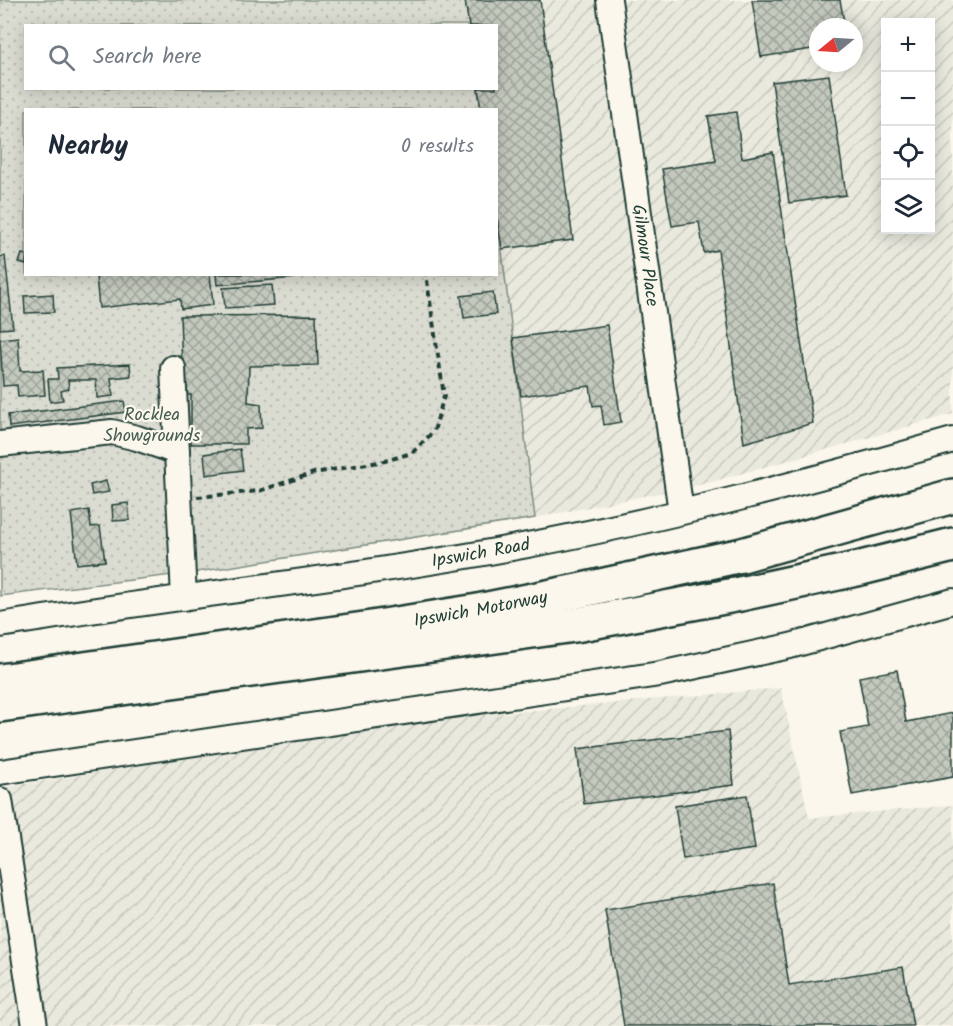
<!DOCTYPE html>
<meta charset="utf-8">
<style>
:root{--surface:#fff;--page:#f2f2f3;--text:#1f2937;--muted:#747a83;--line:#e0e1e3}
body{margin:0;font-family:Kalam,sans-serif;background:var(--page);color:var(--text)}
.controls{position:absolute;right:18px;top:18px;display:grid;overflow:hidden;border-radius:0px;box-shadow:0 3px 15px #0003}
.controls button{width:54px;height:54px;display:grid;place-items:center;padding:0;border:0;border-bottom:2px solid var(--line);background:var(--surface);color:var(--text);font:30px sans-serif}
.compass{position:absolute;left:809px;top:18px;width:54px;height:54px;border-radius:50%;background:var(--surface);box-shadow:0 3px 15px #0003;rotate:252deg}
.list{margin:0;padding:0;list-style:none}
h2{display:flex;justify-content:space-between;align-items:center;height:78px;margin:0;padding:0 24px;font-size:26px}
h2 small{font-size:20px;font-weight:400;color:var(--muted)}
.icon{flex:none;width:33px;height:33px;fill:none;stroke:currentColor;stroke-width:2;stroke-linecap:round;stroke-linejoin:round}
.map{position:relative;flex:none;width:953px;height:1026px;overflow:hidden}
.search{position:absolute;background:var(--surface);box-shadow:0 3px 15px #0003;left:24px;top:24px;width:474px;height:66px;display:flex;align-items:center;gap:15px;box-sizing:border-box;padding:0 21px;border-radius:0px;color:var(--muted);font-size:22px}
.panel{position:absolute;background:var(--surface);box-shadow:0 3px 15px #0003;left:24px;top:108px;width:474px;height:168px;border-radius:0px}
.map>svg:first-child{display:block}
.industrial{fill:url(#industrial-furrows);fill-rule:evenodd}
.park{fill:url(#park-dots);stroke:#7d8c82;stroke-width:1.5}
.building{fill:url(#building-cross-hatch);stroke:#1f3d34;stroke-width:1.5}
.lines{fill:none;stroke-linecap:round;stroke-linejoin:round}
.minor-casing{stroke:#1f3d34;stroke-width:28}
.highway-casing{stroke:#1f3d34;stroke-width:38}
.path{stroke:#1f3d34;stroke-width:4;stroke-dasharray:6 4.5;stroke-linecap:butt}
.minor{stroke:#fbf7ec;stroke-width:24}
.highway{stroke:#fbf7ec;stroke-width:33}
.labels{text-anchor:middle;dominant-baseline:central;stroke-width:4.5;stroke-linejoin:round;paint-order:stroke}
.street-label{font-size:18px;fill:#1f3d34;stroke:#fbf7ec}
.park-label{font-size:18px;fill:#455d53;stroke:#fbf7ec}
</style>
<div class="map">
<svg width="953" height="1026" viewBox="0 0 953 1026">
<defs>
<pattern id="industrial-furrows" width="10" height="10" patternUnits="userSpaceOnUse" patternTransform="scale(1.5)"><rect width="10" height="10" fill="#eae9de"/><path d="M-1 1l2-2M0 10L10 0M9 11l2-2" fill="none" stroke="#c8c9bf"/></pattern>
<pattern id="park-dots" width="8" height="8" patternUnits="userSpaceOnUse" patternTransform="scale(1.5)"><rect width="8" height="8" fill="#dbdcd1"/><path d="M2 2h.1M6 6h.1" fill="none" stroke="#bcbeb4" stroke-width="1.8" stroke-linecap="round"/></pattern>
<pattern id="building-cross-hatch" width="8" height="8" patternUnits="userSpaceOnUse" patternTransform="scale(1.5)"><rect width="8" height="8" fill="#c4c9be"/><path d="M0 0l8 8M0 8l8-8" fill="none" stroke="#9fa49b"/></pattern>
</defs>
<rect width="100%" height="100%" fill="#fbf7ec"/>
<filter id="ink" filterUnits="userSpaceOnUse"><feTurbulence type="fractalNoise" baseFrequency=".0167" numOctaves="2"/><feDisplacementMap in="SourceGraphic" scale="12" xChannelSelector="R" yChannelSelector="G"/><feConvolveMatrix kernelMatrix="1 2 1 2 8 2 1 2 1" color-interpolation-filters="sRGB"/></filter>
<g filter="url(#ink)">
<!-- industrial -->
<g class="industrial">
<path d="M465 0H953V414L704 484 535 518 497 212 496 26ZM886 22H930V230H886ZM818 27H854V63H818Z"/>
<polygon points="781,688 809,818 953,805 953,1026 0,1026 0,788 426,720"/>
</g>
<!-- park -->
<polygon class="park" points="0,0 465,0 469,25 26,26 26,88 478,88 481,109 26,110 26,274 496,274 497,212 535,518 197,572 0,596"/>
<!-- building -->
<g class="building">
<polygon points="465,0 540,0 573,240 502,249 496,212 496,110 481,110 478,88 496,88 496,26 469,26"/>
<polygon points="752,0 840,0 845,27 818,27 818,48 761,57"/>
<polygon points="829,75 846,195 789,203 772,82"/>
<polygon points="736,112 742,158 773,152 813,423 744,443 718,250 704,253 699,222 672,226 662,169 716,161 708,116"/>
<polygon points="22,254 26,255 26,265 19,263"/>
<polygon points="5,256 13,328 0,329 0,257"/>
<polygon points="112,274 210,274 213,305 181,309 180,299 99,308 96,276"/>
<polygon points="216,274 294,274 294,278 217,285"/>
<polygon points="272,285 274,305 225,308 223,288"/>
<polygon points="493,292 496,314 464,318 461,296"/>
<polygon points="53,294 54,312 25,313 24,296"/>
<polygon points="316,315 318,365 249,366 248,402 261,404 262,428 246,429 246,444 191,444 191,395 183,395 180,316"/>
<polygon points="607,325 621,422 604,425 601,405 593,406 590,386 521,396 513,338"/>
<polygon points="18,337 20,371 43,370 45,395 18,397 17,385 3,386 0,339"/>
<polygon points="130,364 131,376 111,378 113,396 97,398 96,380 68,380 69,389 61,391 63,400 50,402 48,379 58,379 57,368"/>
<polygon points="124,401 126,412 9,427 8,415"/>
<polygon points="240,449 243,470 206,475 204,454"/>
<polygon points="106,481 109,492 92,495 90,485"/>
<polygon points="128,503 130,520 113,521 112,505"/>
<polygon points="89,510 91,527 100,526 105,561 77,564 71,513"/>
<polygon points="897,670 906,722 953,713 953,777 852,795 840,732 868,727 859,677"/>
<polygon points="728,731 734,785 584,804 577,749"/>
<polygon points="747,795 755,849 683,859 675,806"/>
<polygon points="773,883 789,985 903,967 913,1026 624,1026 605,910"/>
</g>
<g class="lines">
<!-- minor casing -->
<g class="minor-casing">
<g id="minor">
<path id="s1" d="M609 0 681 512"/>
<polyline points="173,368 184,598"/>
<polyline points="0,444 112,432 137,438 177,452"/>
<path id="s2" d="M0 625C172 596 345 579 517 547 664 520 809 481 953 440"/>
<polyline points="0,772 660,674 790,646 953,601"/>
<polyline points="0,800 35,1026"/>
</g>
</g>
<!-- highway casing -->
<g class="highway-casing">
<g id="highway">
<path id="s3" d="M0 681 371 628 478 611 578 591 742 555 953 496"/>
<polyline points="0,705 575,625 740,594 861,568 953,545"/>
</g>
</g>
<!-- path -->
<polyline class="path" points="197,497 259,491 314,473 385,461 412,453 434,431 444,396 426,274"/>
<!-- minor -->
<use href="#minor" class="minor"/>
<!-- highway -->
<use href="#highway" class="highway"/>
</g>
</g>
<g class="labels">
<!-- street labels -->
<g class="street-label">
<text stroke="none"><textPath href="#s1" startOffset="258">Gilmour Place</textPath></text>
<text stroke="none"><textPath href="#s2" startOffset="486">Ipswich Road</textPath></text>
<text stroke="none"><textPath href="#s3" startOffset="486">Ipswich Motorway</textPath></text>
</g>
<!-- park labels -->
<g class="park-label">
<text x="152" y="415">Rocklea<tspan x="152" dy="21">Showgrounds</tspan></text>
</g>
</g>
</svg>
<div class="controls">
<button>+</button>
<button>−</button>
<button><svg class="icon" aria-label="locate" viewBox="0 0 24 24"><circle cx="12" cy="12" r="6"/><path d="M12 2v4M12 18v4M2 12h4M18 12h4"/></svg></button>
<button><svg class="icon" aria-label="layers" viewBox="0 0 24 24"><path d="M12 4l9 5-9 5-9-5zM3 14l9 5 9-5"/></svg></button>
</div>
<svg class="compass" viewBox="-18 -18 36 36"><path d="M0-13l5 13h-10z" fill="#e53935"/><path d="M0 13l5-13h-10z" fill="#747a83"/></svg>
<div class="search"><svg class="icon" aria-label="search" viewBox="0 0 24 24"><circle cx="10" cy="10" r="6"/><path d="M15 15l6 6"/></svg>Search here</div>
<section class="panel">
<h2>Nearby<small>0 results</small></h2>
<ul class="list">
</ul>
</section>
</div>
